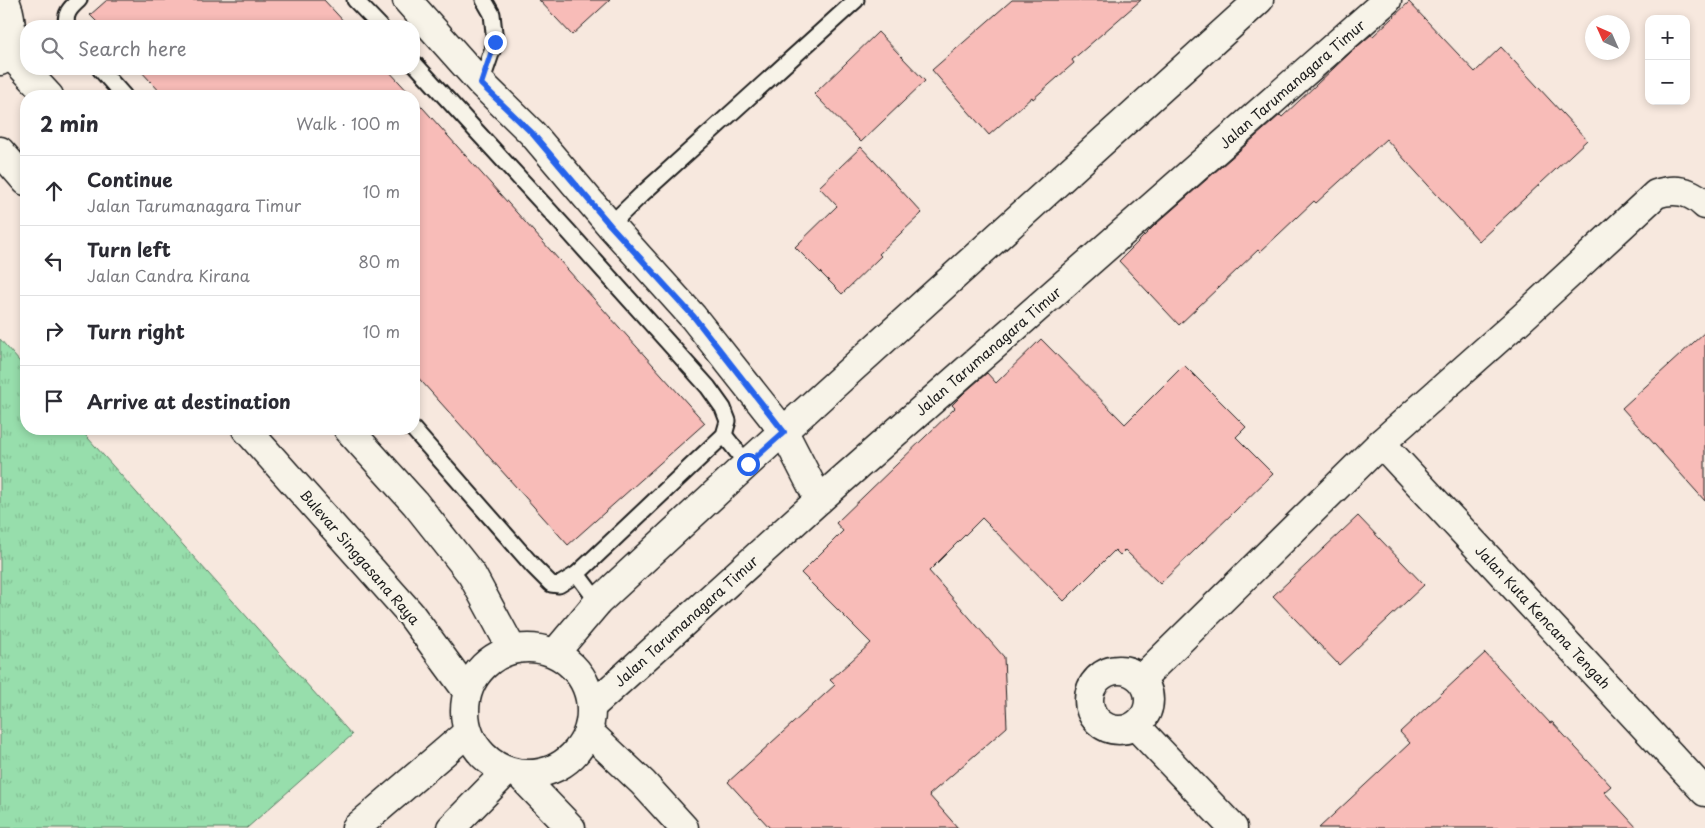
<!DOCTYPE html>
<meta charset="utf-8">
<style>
:root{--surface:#fff;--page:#f7f7f7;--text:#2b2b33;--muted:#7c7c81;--line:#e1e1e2}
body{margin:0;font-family:"Playpen Sans",sans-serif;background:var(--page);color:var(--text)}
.controls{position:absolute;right:15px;top:15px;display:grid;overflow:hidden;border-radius:10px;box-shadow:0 2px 8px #0003}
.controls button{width:45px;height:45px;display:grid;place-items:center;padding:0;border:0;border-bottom:1px solid var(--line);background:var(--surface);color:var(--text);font:25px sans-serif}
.compass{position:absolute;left:1585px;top:15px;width:45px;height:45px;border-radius:50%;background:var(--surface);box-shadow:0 2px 8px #0003;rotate:315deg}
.stop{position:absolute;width:15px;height:15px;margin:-11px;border:4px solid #2563eb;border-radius:50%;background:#fff}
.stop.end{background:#2563eb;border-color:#fff;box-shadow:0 1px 5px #0008}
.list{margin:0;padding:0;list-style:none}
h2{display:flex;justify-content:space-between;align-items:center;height:65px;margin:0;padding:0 20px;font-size:21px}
h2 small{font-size:16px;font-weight:400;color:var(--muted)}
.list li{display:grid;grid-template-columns:32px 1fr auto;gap:15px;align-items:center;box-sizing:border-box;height:70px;padding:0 20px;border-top:1px solid var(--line)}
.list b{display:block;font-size:19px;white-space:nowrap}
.list p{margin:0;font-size:16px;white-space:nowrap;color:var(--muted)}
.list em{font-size:16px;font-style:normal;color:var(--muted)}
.icon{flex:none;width:28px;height:28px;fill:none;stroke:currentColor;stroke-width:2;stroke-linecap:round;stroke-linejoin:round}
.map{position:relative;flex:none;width:1705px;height:828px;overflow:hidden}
.search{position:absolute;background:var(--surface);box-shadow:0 2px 8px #0003;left:20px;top:20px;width:400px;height:55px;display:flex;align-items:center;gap:12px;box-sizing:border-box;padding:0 18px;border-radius:20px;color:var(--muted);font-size:19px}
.panel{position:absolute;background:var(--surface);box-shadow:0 2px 8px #0003;left:20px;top:90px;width:400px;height:345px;border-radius:20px}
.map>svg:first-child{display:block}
.grass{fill:url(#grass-tufts);stroke:#5a7d64}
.building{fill:#f8bcb8;stroke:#1c1c1c}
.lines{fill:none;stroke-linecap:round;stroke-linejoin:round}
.service-casing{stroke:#1c1c1c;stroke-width:19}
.minor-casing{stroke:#1c1c1c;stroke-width:31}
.service{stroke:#f7f3e8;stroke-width:15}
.minor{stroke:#f7f3e8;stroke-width:28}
.route{stroke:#2563eb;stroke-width:6}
.labels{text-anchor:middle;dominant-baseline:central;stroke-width:5;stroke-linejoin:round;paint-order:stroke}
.street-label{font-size:14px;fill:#1c1c1c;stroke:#f7f3e8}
</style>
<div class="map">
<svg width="1705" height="828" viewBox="0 0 1705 828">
<defs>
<pattern id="grass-tufts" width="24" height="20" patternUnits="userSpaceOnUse" patternTransform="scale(1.25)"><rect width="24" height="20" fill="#97deac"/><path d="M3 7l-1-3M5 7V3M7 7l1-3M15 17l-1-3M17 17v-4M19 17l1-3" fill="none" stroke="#82be93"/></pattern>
</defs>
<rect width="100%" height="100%" fill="#f7e8de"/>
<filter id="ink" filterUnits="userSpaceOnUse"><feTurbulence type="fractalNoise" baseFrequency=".02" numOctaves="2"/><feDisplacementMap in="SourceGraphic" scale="10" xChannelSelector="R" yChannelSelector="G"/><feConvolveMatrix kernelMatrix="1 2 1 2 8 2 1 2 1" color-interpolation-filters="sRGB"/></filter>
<g filter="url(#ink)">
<!-- grass -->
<polygon class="grass" points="0,339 26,369 26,429 80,429 352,735 247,828 0,828"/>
<!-- building -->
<g class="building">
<polygon points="107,0 324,0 348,26 101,26 90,15"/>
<polygon points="539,0 610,0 572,35"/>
<polygon points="1012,0 1141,0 1072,60 1074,63 1033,99 1032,97 989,135 932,70"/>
<polygon points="1409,2 1475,72 1501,47 1587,140 1479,241 1386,139 1316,203 1314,201 1260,252 1258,250 1179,325 1119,261 1156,224 1280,115 1282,117 1351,52 1371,35 1373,36"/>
<polygon points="878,32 925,81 861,142 814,94"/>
<polygon points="139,69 387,69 412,96 164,96"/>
<polygon points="414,98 705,423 568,545 414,373"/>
<polygon points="861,147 922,213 879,254 881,256 842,294 795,247 837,206 819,187"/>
<polygon points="1705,332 1705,501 1622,408"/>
<polygon points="1041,339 1125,424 1184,365 1246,427 1236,437 1273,474 1160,584 1125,550 1120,555 1115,550 1064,601 982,518 929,571 1004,657 1007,727 929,795 958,828 770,828 728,782 835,685 830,680 871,643 801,573 843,531 836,523 955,408 952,405 965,392 987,373 996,383"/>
<polygon points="1358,516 1424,585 1339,665 1273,596"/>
<polygon points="1485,653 1550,723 1552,722 1611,786 1604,792 1637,828 1319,828 1410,743 1400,732"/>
</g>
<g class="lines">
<!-- service casing -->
<g class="service-casing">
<g id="service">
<polyline points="355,0 380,26"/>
<path d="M67 26C64 14 70 8 79 0"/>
<polyline points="100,69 124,96"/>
<polyline points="481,83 495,42 492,14 484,0"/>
<polyline points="610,225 641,195 856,0"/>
<polyline points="413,429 534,567 551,584 559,585 577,574 724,435 728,421 723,408 708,387 568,231 414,63"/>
<polyline points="724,435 747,464"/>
<polyline points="577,574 598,602"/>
</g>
</g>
<!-- minor casing -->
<g class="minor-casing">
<g id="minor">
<polyline points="407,0 481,83 532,133 610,225 693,317 784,432 819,500"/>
<polyline points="7,51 49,96"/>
<path d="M0 61C2 58 6 55 7 51 13 38 12 12 4 0"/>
<polyline points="0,151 26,181"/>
<polyline points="246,429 409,612 467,691"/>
<polyline points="348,429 415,503 472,575 512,649"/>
<polyline points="1381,443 1705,792"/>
<circle cx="528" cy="711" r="63"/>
<polyline points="555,653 598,602 747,464 1259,0"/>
<circle cx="1119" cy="700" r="30"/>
<path d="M1141 679 1381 443 1523 317 1656 194C1674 188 1691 190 1705 205"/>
<polyline points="592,706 819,500 1387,0"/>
<polyline points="1136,726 1233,828"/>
<polyline points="589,732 643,783 684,828"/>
<polyline points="519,774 571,828"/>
<polyline points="356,828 468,732"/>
<polyline points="451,828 507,771"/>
</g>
</g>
<!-- service -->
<use href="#service" class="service"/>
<!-- minor -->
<use href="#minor" class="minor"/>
</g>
</g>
<g class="lines" filter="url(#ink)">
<!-- route -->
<polyline class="route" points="495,42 481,84 532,133 610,225 694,317 784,432 748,464"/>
</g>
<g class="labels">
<!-- street labels -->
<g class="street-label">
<text transform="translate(1292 84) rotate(-41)">Jalan Tarumanagara Timur</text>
<text transform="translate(988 351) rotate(-41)">Jalan Tarumanagara Timur</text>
<text transform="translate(360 557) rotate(49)">Bulevar Singgasana Raya</text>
<text transform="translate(1543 617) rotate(47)">Jalan Kuta Kencana Tengah</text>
<text transform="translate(686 621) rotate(-42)">Jalan Tarumanagara Timur</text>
</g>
</g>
</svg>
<div class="controls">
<button>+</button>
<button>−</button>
</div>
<svg class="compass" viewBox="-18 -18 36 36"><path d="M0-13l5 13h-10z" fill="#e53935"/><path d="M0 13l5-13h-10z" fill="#7c7c81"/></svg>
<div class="stop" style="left:748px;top:464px"></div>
<div class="stop end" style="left:495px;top:42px"></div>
<div class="search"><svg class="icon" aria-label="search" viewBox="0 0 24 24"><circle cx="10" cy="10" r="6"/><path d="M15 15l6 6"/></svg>Search here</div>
<section class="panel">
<h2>2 min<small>Walk · 100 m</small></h2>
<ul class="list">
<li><svg class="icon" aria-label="ahead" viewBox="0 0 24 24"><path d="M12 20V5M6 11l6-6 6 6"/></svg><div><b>Continue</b><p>Jalan Tarumanagara Timur</p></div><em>10 m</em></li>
<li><svg class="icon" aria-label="left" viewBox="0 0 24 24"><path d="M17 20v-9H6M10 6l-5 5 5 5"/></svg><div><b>Turn left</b><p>Jalan Candra Kirana</p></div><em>80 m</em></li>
<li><svg class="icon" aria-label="right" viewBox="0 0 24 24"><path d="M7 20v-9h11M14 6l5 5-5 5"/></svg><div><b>Turn right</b></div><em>10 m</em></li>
<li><svg class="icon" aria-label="arrive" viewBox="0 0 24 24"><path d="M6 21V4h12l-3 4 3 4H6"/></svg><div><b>Arrive at destination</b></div></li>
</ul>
</section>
</div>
